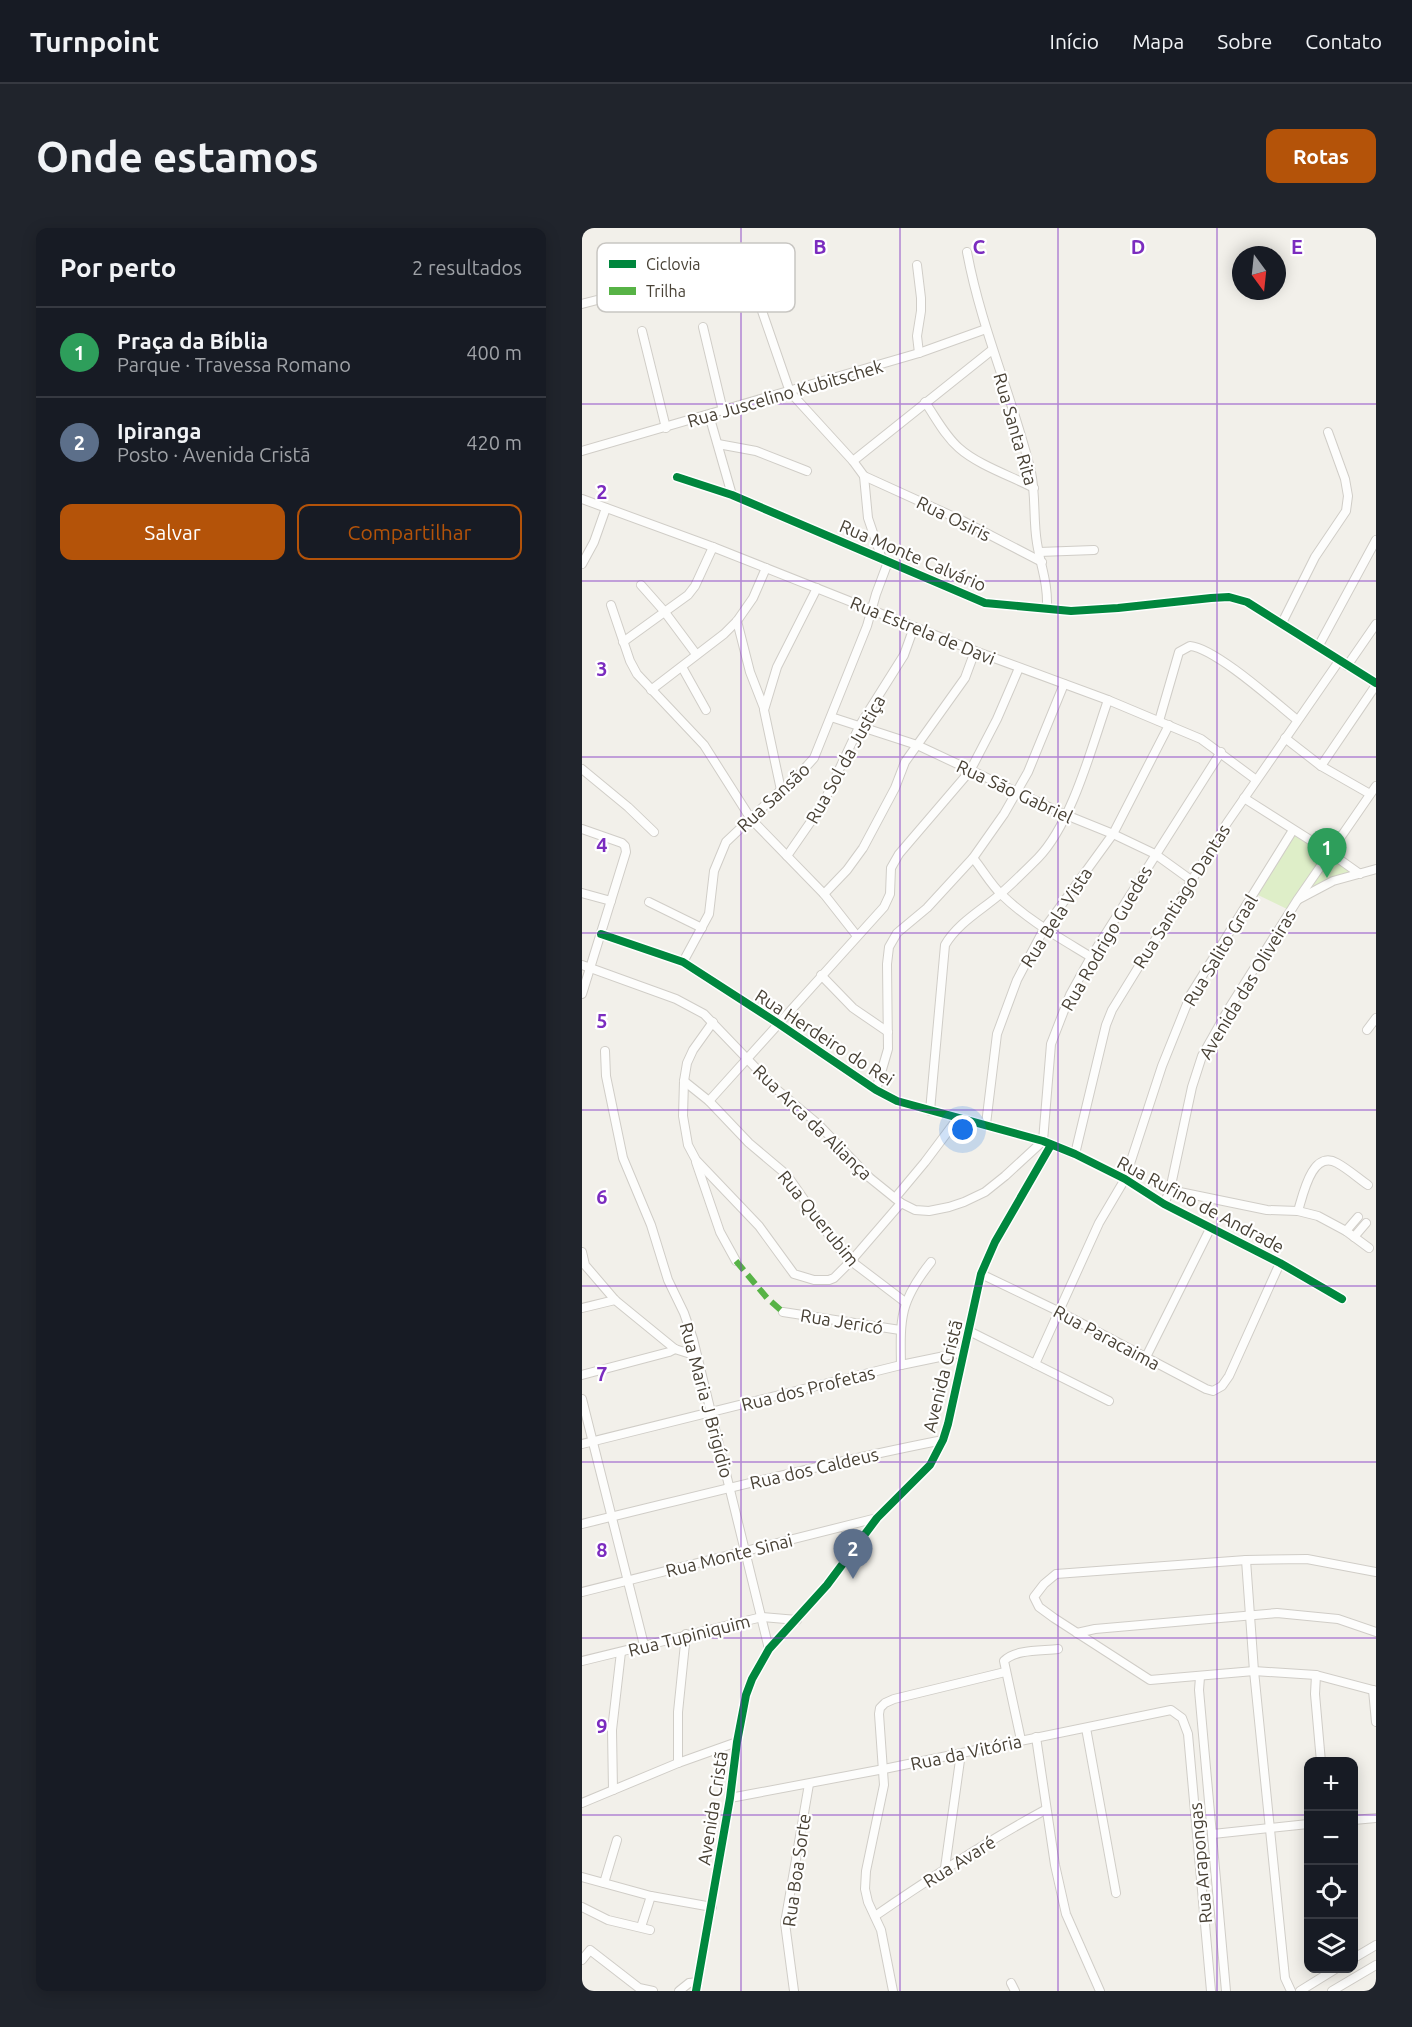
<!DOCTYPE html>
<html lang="pt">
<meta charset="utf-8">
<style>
:root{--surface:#171b24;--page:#20242c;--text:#f1f3f6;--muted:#9ea1a6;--line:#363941;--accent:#b45309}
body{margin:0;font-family:Ubuntu,sans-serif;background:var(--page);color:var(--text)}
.controls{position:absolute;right:18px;bottom:18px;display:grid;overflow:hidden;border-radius:12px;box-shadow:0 3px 15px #0003}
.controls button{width:54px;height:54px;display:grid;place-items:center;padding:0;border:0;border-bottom:2px solid var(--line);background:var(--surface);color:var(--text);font:30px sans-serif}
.compass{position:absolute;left:650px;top:18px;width:54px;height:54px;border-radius:50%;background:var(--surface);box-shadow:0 3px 15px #0003;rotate:165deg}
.you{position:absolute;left:381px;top:902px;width:21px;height:21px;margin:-15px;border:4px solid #fff;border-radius:50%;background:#1a73e8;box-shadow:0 0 0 9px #1a73e833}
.badge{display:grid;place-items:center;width:39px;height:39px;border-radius:50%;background:var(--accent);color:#fff;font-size:20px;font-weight:700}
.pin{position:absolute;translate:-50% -50px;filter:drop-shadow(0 2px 3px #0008)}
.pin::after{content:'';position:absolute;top:32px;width:21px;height:18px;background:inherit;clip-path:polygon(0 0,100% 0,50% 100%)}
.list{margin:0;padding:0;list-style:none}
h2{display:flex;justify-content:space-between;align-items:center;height:78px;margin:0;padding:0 24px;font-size:26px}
h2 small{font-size:20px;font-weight:400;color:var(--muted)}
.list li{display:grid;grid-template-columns:39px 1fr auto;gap:18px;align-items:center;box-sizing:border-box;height:90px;padding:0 24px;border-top:2px solid var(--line)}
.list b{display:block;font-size:22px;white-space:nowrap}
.list p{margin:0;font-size:20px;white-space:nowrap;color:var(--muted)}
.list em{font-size:20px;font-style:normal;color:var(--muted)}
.actions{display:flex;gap:12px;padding:18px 24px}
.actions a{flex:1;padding:14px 0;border:2px solid var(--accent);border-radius:12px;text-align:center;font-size:21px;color:var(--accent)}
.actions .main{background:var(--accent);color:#fff}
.icon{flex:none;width:33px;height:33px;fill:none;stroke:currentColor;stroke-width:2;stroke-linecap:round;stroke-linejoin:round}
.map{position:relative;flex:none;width:794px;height:1763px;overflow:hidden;border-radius:12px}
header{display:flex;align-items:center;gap:36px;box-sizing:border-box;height:84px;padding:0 30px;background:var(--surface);border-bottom:2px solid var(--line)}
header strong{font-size:28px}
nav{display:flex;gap:33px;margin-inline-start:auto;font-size:21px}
.intro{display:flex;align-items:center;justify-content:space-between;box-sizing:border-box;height:144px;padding:0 36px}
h1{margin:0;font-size:42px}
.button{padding:15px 27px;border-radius:12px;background:var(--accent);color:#fff;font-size:21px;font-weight:700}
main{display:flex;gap:36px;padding:0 36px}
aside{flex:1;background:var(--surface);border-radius:12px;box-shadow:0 3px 15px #0003}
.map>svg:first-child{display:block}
.green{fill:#deeec8}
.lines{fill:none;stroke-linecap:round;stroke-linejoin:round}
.minor-casing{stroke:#d0cdc7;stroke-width:10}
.minor{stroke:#fdfdfc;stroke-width:8}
.quiet{stroke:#57b346;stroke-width:6;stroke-dasharray:12 6;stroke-linecap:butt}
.cycleway-casing{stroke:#fff;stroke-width:11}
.cycleway{stroke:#00873e;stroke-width:8}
.grid{fill:none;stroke:#7b2cbf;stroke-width:1.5;stroke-opacity:0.55}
.labels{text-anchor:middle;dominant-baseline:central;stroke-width:4.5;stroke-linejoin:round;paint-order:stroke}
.street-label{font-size:18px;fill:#484135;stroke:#fff}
.key{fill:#fff;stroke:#c8c6c2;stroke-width:1.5}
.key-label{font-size:16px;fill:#484135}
.grid-label{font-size:20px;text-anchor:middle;font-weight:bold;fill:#7b2cbf;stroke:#fff;stroke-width:4.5;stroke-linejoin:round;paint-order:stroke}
</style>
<header>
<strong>Turnpoint</strong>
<nav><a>Início</a><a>Mapa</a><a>Sobre</a><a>Contato</a></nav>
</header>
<div class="intro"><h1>Onde estamos</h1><a class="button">Rotas</a></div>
<main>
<aside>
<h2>Por perto<small>2 resultados</small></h2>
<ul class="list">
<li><span class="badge" style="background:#2e9e5b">1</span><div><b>Praça da Bíblia</b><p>Parque · Travessa Romano</p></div><em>400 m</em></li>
<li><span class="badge" style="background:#5c6f8a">2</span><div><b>Ipiranga</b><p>Posto · Avenida Cristã</p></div><em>420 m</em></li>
</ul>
<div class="actions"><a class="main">Salvar</a><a>Compartilhar</a></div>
</aside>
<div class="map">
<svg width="794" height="1763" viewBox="0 0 794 1763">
<rect width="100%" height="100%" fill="#f2f0ea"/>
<!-- green -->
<g class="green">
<polygon points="713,607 742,625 705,681 676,667"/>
<polygon points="749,628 771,645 721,668"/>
</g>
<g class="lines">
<!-- minor casing -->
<g class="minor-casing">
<g id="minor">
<path d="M385 24C399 100 431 170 449 244 454 268 451 292 455 315 459 340 466 354 465 381"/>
<polyline points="335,37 339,70 339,83 335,108 337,125"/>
<polyline points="0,76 81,55"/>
<polyline points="180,83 208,164 271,233 282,248 286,290 300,331"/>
<polyline points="121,99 141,183"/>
<polyline points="60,103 84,200"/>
<path d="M343 174C354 190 363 208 377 220 396 237 429 248 452 260"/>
<polyline points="127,187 150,267"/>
<polyline points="136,216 174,223 225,243"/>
<polyline points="0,223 337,125 404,101"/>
<polyline points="271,233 410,122"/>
<polyline points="282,248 381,293 460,334"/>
<polyline points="95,249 150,267 403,375 489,383 536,380 629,370 647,369 665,374 794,455"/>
<polyline points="0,271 131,319 393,423 526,472 619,511 673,551"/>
<polyline points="457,324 512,322"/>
<polyline points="0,336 12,314 24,280"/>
<polyline points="59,357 82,383 114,426"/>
<polyline points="29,377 48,433 55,446 122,517 169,591 242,666 275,708"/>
<polyline points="155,393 168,444 182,480"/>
<polyline points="700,395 733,329 764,283 766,268 763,251 746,204"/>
<polyline points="41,414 106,367 113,358 131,319"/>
<polyline points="736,419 794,312"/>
<polyline points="765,438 794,396"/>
<polyline points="100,439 124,482"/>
<polyline points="69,462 142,406 155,393 171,370 184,340"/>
<polyline points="249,489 335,517 484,587 531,606 573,626 609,652"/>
<path d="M577 493 597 424 608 418C633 420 693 474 714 491"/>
<polyline points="703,510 739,538 788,566"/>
<polyline points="739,538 794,457"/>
<polyline points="0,541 46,579 72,604"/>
<polyline points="199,562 182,482 195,439 235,360"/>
<polyline points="662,570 747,624 778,646"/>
<polyline points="0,601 40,615 43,618 44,624 0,766"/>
<polyline points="205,628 241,576 278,497 322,427 332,399"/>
<path d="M391 630C401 642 409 657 420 667 447 693 478 710 509 729"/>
<polyline points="0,665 29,673"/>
<polyline points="242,666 265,642 281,620 313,560 323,534 383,450 393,423"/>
<polyline points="717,671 751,653 794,641"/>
<polyline points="67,674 120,700"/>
<polyline points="19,706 101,734 197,796 294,862 315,873 461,913 493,926 543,951 582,976 698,1035 760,1071"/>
<polyline points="101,734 127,686 132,643 144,614 199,562 214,550 232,530 285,398 294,366 306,334"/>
<polyline points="0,737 94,771 122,786 193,860 236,896 288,950 319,975 333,982 347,983 367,979 382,974 403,964 423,948 461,913"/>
<polyline points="239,747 271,780 306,804"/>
<polyline points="131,794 111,822 105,835 102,853 101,888 106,917 114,932 177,998 212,1046 232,1052 247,1052 252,1050 269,1033 319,975"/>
<polyline points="785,802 794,790"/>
<polyline points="23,823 24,848 41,930 69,997 86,1052 102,1085 111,1111 187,1421"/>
<polyline points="102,853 127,873 167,915 205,947 253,1016 269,1033 323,1074"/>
<polyline points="294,862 306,821 305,736 307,719 315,705 345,680 391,630 422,586 446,544 482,456"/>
<polyline points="127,873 302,679 308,666 309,640 317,626 388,543 415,491 437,440"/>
<path d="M348 883 363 717C375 696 398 683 416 668 430 656 443 643 456 630 490 595 510 518 526 472"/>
<polyline points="404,896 415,806 435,752 462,701 531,606 587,497"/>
<polyline points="461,913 469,816 488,767 509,729 639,524"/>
<polyline points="493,926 524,797 530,782 645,595 757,433"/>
<polyline points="114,934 138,1004 154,1033"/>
<polyline points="588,962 685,982 716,983 736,988 764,1003 787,1020"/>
<polyline points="313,970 343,934 376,890"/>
<polyline points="582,976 588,962 610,859 620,828 646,782 716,671 794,558"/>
<path d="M716 983C721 967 730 921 755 935 766 941 776 950 786 957"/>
<polyline points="764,1003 776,989"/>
<polyline points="772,1009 784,995"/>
<polyline points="0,1024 3,1037 33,1072 93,1121 115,1128"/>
<polyline points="399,1046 476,1083 624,1161 631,1163 640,1158 647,1148 698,1035"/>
<polyline points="0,1080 33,1072"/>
<polyline points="201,1084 318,1102"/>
<polyline points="387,1103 527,1173"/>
<polyline points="564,1129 629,999"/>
<polyline points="453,1136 517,995 543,951 580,838 609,766 711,602"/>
<path d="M319 1137C318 1089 318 1073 349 1034"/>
<polyline points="0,1147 87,1124 93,1121"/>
<polyline points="0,1171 62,1417"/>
<polyline points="0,1216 319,1137 382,1124"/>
<path d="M0 1296C120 1267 239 1236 361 1212"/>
<polyline points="664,1332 672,1443 703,1750 709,1763"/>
<polyline points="794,1344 725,1331 664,1332 474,1346 462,1356 452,1369 457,1379 472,1390 568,1452 672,1443 734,1447 794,1463"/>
<polyline points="0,1364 295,1290"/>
<polyline points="495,1405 513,1401 695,1385 756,1391 794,1404"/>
<polyline points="0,1433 180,1389 215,1392"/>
<polyline points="734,1447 733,1466 739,1534"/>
<polyline points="618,1449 617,1462 644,1763"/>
<polyline points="791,1462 794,1494"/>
<polyline points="504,1500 534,1665"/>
<polyline points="454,1509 473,1637 484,1686 518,1763"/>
<path d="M439 1512 422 1433C433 1421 460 1423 476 1421"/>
<polyline points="96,1535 96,1484 104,1406"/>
<polyline points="31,1562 30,1502 39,1424"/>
<polyline points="148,1570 302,1541 589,1482 600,1490 606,1506 629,1763"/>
<polyline points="0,1575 96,1535 155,1514"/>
<polyline points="772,1592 794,1590"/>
<polyline points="631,1606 726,1596"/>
<polyline points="363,1640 379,1525"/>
<polyline points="0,1649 69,1668 130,1679"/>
<polyline points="22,1655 35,1612"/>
<polyline points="0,1679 26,1692 68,1702"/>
<path d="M293 1688C348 1650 404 1614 463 1582"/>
<polyline points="59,1699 69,1668"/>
<polyline points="772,1730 794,1717"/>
<polyline points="0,1732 8,1722 57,1760 71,1763"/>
<polyline points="429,1755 433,1763"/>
<polyline points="97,1763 107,1755 116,1754"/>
<polyline points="114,1763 148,1570 155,1514 164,1467 170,1451 187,1421 245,1357 295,1290 348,1237 361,1212 366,1196 399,1046 413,1014 469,917"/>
<polyline points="212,1763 203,1695 227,1556"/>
<polyline points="311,1763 299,1702 286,1674 283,1661 284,1643 302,1557 297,1486 298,1480 303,1475 312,1471 423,1444"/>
<polyline points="718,1763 755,1740"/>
<polyline points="750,1763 794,1737"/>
</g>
</g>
<!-- minor -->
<use href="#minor" class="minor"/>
<!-- quiet -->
<polyline class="quiet" points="154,1033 185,1070 201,1084"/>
<!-- cycleway casing -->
<g class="cycleway-casing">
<g id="cycleway">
<polyline points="95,249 150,267 403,375 489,383 536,380 629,370 647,369 665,374 794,455"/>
<polyline points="19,706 101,734 197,796 294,862 315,873 461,913 493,926 543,951 582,976 698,1035 760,1071"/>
<polyline points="114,1763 148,1570 155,1514 164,1467 170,1451 187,1421 245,1357 295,1290 348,1237 361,1212 366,1196 399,1046 413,1014 469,917"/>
</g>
</g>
<!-- cycleway -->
<use href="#cycleway" class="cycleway"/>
</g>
<!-- grid -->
<path class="grid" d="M159 0V1763M318 0V1763M476 0V1763M635 0V1763M0 176H794M0 353H794M0 529H794M0 705H794M0 882H794M0 1058H794M0 1234H794M0 1410H794M0 1587H726M772 1587H794"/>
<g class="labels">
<!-- street labels -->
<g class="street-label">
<text transform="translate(203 165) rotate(-16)">Rua Juscelino Kubitschek</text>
<text transform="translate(434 201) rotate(74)">Rua Santa Rita</text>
<text transform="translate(372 290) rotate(26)">Rua Osiris</text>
<text transform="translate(331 327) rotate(23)">Rua Monte Calvário</text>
<text transform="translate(341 402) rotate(22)">Rua Estrela de Davi</text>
<text transform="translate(263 531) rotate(-61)">Rua Sol da Justiça</text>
<text transform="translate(433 563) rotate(25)">Rua São Gabriel</text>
<text transform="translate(191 569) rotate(-43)">Rua Sansão</text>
<text transform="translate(599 668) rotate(-58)">Rua Santiago Dantas</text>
<text transform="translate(474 689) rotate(-57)">Rua Bela Vista</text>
<text transform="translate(524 710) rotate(-60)">Rua Rodrigo Guedes</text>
<text transform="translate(638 722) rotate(-59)">Rua Salito Graal</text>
<text transform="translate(665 756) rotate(-59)">Avenida das Oliveiras</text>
<text transform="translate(243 809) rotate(33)">Rua Herdeiro do Rei</text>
<text transform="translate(231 894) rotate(44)">Rua Arca da Aliança</text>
<text transform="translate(619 976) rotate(28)">Rua Rufino de Andrade</text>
<text transform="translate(237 990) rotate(51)">Rua Querubim</text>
<text transform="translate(260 1093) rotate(9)">Rua Jericó</text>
<text transform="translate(525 1109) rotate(28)">Rua Paracaima</text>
<text transform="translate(360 1148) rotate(-76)">Avenida Cristã</text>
<text transform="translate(226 1160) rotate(-14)">Rua dos Profetas</text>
<text transform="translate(125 1172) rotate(75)">Rua Maria J Brigídio</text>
<text transform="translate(232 1240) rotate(-13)">Rua dos Caldeus</text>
<text transform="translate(147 1327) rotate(-14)">Rua Monte Sinai</text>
<text transform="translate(107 1407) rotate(-14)">Rua Tupiniquim</text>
<text transform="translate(384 1524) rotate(-12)">Rua da Vitória</text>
<text transform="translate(130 1580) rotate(-81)">Avenida Cristã</text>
<text transform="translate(377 1633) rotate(-32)">Rua Avaré</text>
<text transform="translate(618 1635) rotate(-95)">Rua Arapongas</text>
<text transform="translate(214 1642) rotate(-82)">Rua Boa Sorte</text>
</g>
</g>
<!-- legend -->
<rect x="15" y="15" width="198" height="69" rx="9" class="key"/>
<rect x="27" y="32" width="27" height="8" fill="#00873e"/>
<rect x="27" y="59" width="27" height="8" fill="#57b346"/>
<g class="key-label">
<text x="64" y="42">Ciclovia</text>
<text x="64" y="69">Trilha</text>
</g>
<g class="grid-label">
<text x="238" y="26">B</text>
<text x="397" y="26">C</text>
<text x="556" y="26">D</text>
<text x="715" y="26">E</text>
<text x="20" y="271">2</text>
<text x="20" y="448">3</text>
<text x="20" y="624">4</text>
<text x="20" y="800">5</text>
<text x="20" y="976">6</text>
<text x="20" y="1153">7</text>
<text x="20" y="1329">8</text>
<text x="20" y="1505">9</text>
</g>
</svg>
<div class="controls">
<button>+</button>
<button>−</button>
<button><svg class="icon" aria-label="locate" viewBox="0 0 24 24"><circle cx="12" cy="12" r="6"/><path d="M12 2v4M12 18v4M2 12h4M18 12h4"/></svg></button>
<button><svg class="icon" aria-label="layers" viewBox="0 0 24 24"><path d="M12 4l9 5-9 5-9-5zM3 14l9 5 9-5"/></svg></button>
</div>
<svg class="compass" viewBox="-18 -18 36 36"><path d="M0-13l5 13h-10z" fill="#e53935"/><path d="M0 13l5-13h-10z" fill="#9ea1a6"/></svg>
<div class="you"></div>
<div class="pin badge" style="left:745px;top:650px;background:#2e9e5b">1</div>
<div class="pin badge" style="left:271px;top:1351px;background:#5c6f8a">2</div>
</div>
</main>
